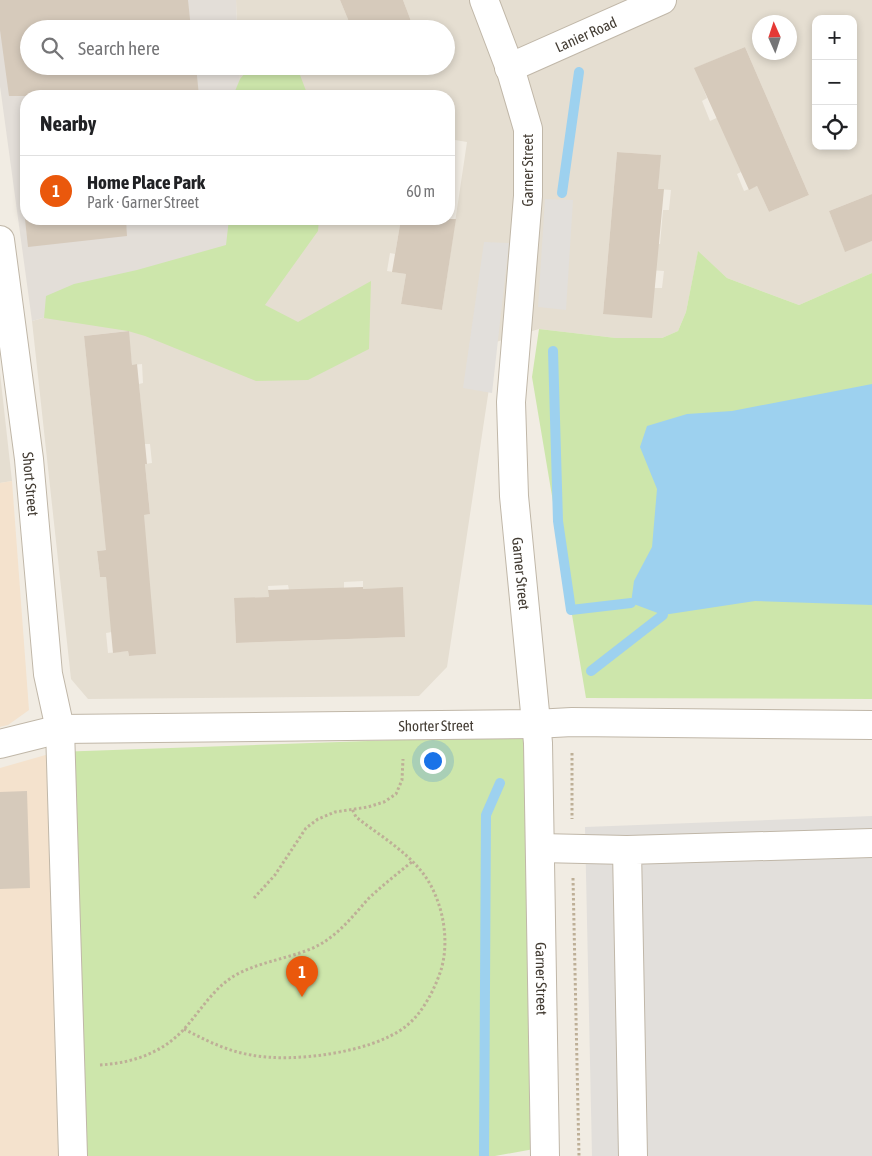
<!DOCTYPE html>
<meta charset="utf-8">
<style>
:root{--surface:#fff;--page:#f6f6f6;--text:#202124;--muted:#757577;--line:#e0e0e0;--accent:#ea580c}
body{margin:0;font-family:"Asap Condensed",sans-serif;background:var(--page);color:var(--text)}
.controls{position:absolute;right:15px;top:15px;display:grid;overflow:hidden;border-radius:10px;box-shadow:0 2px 8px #0003}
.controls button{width:45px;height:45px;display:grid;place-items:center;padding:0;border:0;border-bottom:1px solid var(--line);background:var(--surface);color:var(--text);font:25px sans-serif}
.compass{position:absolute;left:752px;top:15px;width:45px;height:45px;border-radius:50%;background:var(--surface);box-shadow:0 2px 8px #0003;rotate:357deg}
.you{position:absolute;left:432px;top:760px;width:18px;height:18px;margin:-12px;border:4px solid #fff;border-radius:50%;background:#1a73e8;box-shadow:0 0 0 8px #1a73e833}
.badge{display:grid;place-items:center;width:32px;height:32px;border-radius:50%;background:var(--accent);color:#fff;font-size:16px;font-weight:700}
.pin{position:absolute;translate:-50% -41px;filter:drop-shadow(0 1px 2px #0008)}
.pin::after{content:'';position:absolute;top:26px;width:18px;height:15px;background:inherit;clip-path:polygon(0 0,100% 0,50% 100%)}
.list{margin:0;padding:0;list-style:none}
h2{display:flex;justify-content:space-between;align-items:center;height:65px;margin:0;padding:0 20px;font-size:21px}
h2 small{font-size:16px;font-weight:400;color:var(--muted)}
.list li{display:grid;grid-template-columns:32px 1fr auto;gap:15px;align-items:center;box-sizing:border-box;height:70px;padding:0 20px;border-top:1px solid var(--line)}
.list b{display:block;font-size:19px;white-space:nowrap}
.list p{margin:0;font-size:16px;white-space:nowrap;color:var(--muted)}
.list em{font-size:16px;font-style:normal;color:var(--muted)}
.icon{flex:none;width:28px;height:28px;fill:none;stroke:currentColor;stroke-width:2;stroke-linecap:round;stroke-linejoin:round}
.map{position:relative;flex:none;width:872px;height:1156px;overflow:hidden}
.search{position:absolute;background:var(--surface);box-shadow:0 2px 8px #0003;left:20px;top:20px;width:435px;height:55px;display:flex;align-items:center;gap:12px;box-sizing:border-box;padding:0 18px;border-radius:28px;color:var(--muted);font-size:19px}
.panel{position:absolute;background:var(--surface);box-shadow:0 2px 8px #0003;left:20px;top:90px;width:435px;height:135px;border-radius:20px}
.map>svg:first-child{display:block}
.residential{fill:#e5ded1;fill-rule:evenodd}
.commercial{fill:#f4e2cd}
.industrial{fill:#e3ded8}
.green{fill:#cde6ab}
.parking{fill:#e2dfdb}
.water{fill:#9dd1ef}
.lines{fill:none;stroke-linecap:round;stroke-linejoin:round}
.stream{stroke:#9dd1ef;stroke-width:10}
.building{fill:#d6cabb}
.minor-casing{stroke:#c0b7a8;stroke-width:30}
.path{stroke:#beaf97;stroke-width:3;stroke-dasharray:2.5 2.5;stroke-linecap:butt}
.minor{stroke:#fff;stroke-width:28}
.labels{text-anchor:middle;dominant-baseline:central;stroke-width:4;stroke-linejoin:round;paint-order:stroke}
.street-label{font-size:15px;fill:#433c33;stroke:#fff}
</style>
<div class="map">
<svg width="872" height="1156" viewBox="0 0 872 1156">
<rect width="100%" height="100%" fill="#f1ece3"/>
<!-- residential -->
<g class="residential">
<polygon points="236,0 340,0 352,29 237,29"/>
<path d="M403 0H872V194L829 211 845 251 872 241V273L799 305 727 278 698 252 686 312 678 331 662 338H616L539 329 496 342 447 667 419 696 88 699 71 679 32 321 248 261 246 219H401L395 254 390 253 387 271 406 274 401 304 442 310 467 142 449 139V96H240L239 66H446V29H414ZM816 19H853V146H816ZM760 22H790V52H760ZM745 47 809 195 769 212 757 186 744 191 737 174 741 172 727 140 725 114 710 121 702 101 707 98 695 68ZM617 152 660 155 658 189 671 190 669 210H663L660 244H651L649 270 664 271 662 288H654L603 314ZM128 331 132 365 142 364 143 383 139 384 142 416 138 444H150L152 463 145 464 150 514 103 519 84 336ZM119 548 156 654 129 656 128 651 108 653 106 633 112 632 106 577H100L97 551ZM363 581V589L403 588 404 637 236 643 234 599 269 597 268 586 288 585 289 590 344 597V582Z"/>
<polygon points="0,373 12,481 0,483"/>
</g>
<!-- commercial -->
<g class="commercial">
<polygon points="12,481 29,710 8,725 0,727 0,483"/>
<polygon points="56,752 66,1156 0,1156 0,768"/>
</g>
<!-- industrial -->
<polygon class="industrial" points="0,0 236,0 237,29 29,29 29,66 239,66 240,96 26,96 26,219 246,219 248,261 32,321 0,86"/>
<!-- green -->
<g class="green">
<polygon points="251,66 297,67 308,96 233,96 240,79"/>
<polygon points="229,219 319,219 318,231 265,305 298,322 371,281 369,349 308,380 256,381 145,336 128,331 44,318 46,296 74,284 137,270 226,245"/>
<polygon points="698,251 727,278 799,305 872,273 872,699 586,698 532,377 539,329 616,338 662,338 678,331 686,312"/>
<polygon points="513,736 538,743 545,1147 495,1156 66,1156 56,752"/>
</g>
<!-- parking -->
<g class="parking">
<polygon points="545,199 573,200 566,310 538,307"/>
<polygon points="484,242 509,243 492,393 463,388"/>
<polygon points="872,816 872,1156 592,1156 585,827"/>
</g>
<!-- water -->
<polygon class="water" points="872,384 872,605 755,601 663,615 631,603 634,581 652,547 657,489 640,447 647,426 687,414 732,411"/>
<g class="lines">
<!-- stream -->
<g class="stream">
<polyline points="562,193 579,72"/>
<polyline points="553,351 558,521 571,610 631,603"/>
<polyline points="591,671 663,615"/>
<polyline points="484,1156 486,815 500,783"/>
</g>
</g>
<!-- building -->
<g class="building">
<polygon points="0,0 188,0 191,29 29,29 29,66 196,66 199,96 9,96 0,30"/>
<polygon points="340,0 403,0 414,29 352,29"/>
<polygon points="745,47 809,195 769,212 757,186 749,190 694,68"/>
<polygon points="617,152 661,155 658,189 664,189 652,318 603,314"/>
<polygon points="872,194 872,241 845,252 829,211"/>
<polygon points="25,219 126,219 127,236 28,247"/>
<polygon points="401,219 456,219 442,310 401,304 406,274 392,272"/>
<polygon points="129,331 132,365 137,364 147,464 145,464 150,514 144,515 156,654 129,656 128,651 113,653 106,577 100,577 97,551 106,550 84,336"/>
<polygon points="363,587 363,589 403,587 405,637 236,643 234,598 269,597 268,590"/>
<polygon points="27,791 30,888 0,889 0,792"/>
</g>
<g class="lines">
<!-- minor casing -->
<g class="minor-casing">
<g id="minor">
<path id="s1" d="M484 0 511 71 528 129V196L511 402 514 496 538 743 545 1156"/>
<path id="s2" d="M509 68 662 0"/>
<path id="s3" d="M0 240 29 459 48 674 60 729 73 1156"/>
<path id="s4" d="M0 744 60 729 535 724 572 722 872 725"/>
<polyline points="540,848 627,850"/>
<polyline points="633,1156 627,850 872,843"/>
</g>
</g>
<!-- path -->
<g class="path">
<polyline points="572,753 572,819"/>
<polyline points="573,878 579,1156"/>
<polyline points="254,898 275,875 306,828 318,819 335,812 368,807 384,802 396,794 402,780 403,759"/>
<path d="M184 1029C205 1040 227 1051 251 1055 292 1063 371 1053 405 1027 422 1014 434 991 441 970 450 940 443 902 425 876 408 852 379 835 356 817L352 809"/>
<path d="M100 1065C132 1063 163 1053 185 1028 201 1010 213 989 234 976 258 962 287 959 313 948 337 937 352 917 369 898 383 885 398 873 413 861"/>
</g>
<!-- minor -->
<use href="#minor" class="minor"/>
</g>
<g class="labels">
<!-- street labels -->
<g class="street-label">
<text stroke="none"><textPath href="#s2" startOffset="84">Lanier Road</textPath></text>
<text transform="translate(527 170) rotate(-90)">Garner Street</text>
<text stroke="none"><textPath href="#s3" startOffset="246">Short Street</textPath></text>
<text stroke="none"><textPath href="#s1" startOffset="582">Garner Street</textPath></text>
<text stroke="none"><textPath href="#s4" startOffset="438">Shorter Street</textPath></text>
<text stroke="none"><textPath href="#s1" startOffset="988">Garner Street</textPath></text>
</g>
</g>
</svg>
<div class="controls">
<button>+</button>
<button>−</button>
<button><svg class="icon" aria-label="locate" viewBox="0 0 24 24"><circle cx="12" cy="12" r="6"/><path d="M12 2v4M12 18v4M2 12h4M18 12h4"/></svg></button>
</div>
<svg class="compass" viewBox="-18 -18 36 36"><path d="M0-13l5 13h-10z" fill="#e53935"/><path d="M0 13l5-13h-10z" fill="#757577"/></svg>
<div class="you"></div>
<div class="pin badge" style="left:302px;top:997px">1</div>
<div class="search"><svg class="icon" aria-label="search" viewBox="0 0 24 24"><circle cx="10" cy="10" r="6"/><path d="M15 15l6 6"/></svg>Search here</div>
<section class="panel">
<h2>Nearby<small></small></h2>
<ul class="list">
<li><span class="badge">1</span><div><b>Home Place Park</b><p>Park · Garner Street</p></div><em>60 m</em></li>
</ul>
</section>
</div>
